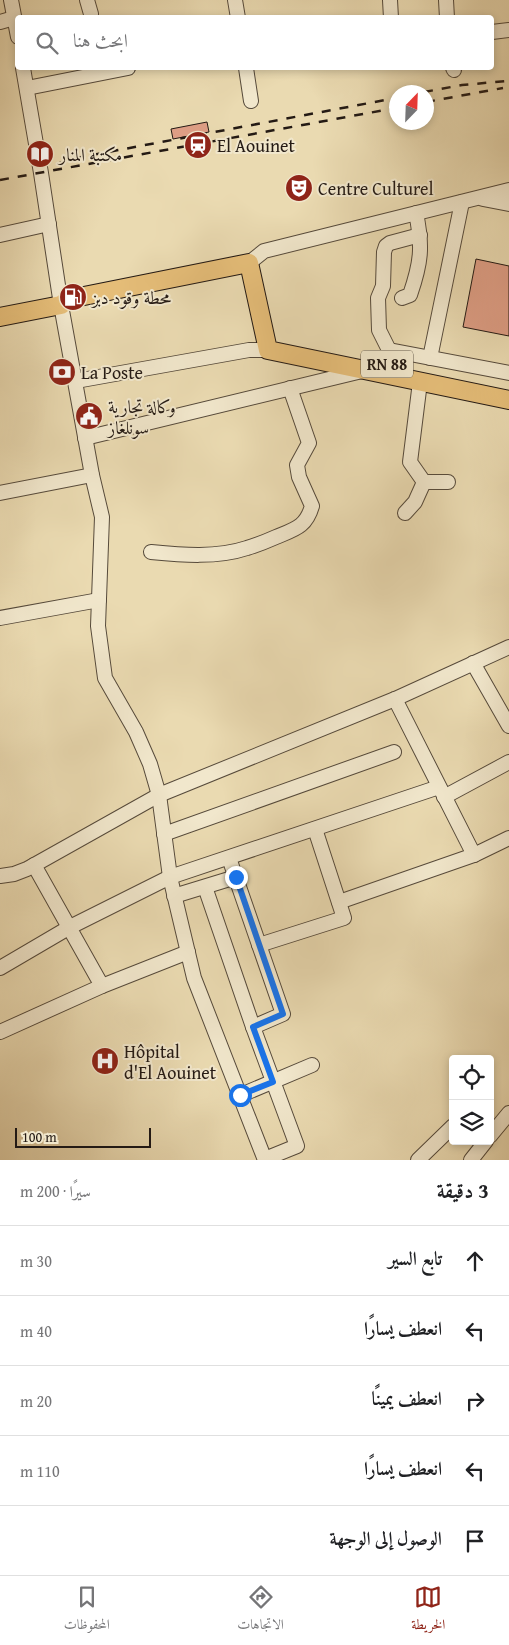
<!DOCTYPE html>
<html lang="ar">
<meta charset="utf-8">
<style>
:root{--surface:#fff;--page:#f2f2f2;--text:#202124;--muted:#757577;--line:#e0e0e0;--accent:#8f2418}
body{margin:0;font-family:"Gentium Book Plus",Amiri,serif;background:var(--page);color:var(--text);direction:rtl}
.controls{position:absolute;right:15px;bottom:15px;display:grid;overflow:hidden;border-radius:5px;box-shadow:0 2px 8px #0003}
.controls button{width:45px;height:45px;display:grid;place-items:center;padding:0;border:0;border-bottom:1px solid var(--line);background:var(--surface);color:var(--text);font:25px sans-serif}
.compass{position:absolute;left:389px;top:85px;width:45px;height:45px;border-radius:50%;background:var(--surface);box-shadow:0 2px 8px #0003;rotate:23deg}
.scale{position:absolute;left:15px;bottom:12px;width:136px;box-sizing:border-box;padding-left:5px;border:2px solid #241a14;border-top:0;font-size:14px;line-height:18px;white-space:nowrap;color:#241a14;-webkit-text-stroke:4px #f1e7cc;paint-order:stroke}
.stop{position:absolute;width:15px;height:15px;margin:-11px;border:4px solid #1a73e8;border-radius:50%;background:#fff}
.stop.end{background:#1a73e8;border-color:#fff;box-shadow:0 1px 5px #0008}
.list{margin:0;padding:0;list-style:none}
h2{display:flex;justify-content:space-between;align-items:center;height:65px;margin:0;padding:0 20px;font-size:21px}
h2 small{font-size:16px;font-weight:400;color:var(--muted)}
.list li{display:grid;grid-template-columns:32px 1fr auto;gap:15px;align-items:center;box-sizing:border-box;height:70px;padding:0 20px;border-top:1px solid var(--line)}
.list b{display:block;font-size:19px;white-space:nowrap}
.list em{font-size:16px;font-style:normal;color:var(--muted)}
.icon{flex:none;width:28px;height:28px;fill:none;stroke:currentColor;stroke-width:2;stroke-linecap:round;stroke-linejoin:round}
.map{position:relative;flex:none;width:509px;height:1160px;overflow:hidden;direction:ltr}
.search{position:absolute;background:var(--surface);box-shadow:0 2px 8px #0003;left:15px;right:15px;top:15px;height:55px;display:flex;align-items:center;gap:12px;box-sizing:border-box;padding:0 18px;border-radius:5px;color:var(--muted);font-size:19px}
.sheet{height:415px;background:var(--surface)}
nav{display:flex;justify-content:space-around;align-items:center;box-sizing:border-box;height:70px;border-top:1px solid var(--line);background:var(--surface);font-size:14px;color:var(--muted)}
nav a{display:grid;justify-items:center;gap:2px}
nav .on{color:var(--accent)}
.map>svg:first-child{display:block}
.building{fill:#de9e85;stroke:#241a14}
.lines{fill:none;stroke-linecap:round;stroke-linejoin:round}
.minor-casing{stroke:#564a3b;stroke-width:16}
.major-casing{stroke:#241a14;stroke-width:20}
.minor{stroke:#f1e7cc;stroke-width:14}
.major{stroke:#e5bd78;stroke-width:18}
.rail{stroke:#241a14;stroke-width:2.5;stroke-dasharray:9 9;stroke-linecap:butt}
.route{stroke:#1a73e8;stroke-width:6}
.labels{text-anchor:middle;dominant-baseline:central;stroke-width:4;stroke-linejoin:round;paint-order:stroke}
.shield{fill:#f1e7cc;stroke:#62584b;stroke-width:1}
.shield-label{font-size:16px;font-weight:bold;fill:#241a14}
.poi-label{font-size:18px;fill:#241a14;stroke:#f1e7cc;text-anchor:start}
</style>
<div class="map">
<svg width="509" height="1160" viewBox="0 0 509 1160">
<rect width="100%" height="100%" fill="#eadab1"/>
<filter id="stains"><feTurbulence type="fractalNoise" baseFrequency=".004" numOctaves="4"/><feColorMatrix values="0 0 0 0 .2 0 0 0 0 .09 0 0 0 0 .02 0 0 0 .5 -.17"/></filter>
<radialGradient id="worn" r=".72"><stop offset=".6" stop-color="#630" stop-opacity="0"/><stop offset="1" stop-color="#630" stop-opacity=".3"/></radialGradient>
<!-- building -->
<g class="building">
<polygon points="207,122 209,132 173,139 171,129"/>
<polygon points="476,259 509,266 509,336 463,327"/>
</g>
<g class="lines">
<!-- minor casing -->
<g class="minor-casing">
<g id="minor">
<polyline points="11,0 18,37"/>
<polyline points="87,0 91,14"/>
<polyline points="235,0 238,18"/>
<polyline points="390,0 391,18"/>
<polyline points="446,0 447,18"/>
<polyline points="0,22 14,18"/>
<polyline points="492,32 509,30"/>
<polyline points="23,68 41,173 61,305 92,475 102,517 98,626 105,678 136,732 150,764 159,795 170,877 194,978 265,1160"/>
<polyline points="246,68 251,101"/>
<polyline points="453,68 454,70"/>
<polyline points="27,88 128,68"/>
<polyline points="483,199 509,204"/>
<polyline points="0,235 49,224"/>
<polyline points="249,263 264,251 509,190"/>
<path d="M402 298 410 295C421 263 423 247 416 213"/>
<polyline points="389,350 379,330 378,298 383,286 384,252 386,246 390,243 420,235"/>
<polyline points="430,358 462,202"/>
<polyline points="386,364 389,350 509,373"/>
<polyline points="76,381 249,350 268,350"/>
<polyline points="420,382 410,462 424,482 448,482"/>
<polyline points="85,438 362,371"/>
<polyline points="0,493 92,475"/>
<polyline points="405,513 415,502 424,482"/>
<path d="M151 552C182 555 217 558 247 548 257 545 267 541 276 537 295 529 306 527 312 506L299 477 297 465 309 443 290 388"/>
<polyline points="0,618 99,600"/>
<polyline points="473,663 509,726"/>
<polyline points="395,699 474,855"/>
<polyline points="444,797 509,762"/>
<polyline points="164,834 394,752"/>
<polyline points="229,858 283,1014 253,1027"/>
<polyline points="34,865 102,986"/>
<polyline points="0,876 14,874 27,869 159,795 395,699 509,647"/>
<polyline points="205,887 253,1027 297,1146 265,1159"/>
<polyline points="174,896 236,877"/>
<polyline points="339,902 474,855 509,838"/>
<polyline points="259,945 344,918 315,829"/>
<polyline points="0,968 70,927 170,877 439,787"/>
<polyline points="0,1032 102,986 188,952"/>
<polyline points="241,1095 312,1065"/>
<polyline points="490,1136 509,1113"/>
<polyline points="418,1160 453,1126"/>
<polyline points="471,1160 486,1141"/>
</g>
</g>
<!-- major casing -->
<g class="major-casing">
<polyline id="major" points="0,317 61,305 69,299 249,263 268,350 509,400"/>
</g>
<!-- minor -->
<use href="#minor" class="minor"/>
<!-- major -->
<use href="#major" class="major"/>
<!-- rail -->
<g class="rail">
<polyline points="424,92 462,85 507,81"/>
<polyline points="426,102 503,88"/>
<polyline points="57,164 76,158 396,98"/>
<polyline points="0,180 396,108"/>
</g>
</g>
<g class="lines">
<!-- route -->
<polyline class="route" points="236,877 283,1014 253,1027 273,1082 240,1095"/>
</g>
<!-- icons -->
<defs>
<g id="station-disc" transform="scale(1.4375)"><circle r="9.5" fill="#8f2418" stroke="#f1e7cc"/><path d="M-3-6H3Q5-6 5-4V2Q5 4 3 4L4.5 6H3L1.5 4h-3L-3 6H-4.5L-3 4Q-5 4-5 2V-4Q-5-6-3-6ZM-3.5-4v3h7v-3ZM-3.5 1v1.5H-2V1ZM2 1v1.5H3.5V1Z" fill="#fff"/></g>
<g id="library-disc" transform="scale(1.4375)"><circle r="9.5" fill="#8f2418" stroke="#f1e7cc"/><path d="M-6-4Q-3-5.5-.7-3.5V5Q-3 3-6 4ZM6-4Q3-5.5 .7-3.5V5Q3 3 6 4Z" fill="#fff"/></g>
<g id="theatre-disc" transform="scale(1.4375)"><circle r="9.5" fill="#8f2418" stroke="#f1e7cc"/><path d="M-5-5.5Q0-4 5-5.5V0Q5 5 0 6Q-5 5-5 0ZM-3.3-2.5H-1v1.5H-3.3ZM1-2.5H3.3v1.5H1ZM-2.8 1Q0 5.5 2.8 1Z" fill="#fff"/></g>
<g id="fuel-disc" transform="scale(1.4375)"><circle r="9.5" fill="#8f2418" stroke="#f1e7cc"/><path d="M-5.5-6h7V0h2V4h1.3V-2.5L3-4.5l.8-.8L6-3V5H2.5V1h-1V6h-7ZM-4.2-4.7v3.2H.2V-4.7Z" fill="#fff"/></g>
<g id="bank-disc" transform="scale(1.4375)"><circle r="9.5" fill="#8f2418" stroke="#f1e7cc"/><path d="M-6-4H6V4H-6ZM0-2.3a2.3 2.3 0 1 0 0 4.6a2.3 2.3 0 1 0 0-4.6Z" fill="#fff"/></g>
<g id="civic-disc" transform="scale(1.4375)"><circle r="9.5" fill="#8f2418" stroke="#f1e7cc"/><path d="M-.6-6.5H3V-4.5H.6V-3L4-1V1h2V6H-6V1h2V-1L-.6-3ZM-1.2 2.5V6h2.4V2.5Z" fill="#fff"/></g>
<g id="hospital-disc" transform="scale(1.4375)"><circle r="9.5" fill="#8f2418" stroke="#f1e7cc"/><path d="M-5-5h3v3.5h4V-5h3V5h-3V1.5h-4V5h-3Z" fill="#fff"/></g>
</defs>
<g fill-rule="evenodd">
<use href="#station-disc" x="198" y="145"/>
<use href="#library-disc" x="40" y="154"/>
<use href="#theatre-disc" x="299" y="188"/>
<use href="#fuel-disc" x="73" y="297"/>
<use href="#bank-disc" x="62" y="372"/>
<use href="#civic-disc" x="89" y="416"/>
<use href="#hospital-disc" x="105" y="1061"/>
</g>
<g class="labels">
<!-- shield labels -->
<rect class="shield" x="361" y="350.5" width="52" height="27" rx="4"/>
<g class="shield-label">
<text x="387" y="364">RN 88</text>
</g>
<!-- poi labels -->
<g class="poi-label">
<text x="217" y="145">El Aouinet</text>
<text x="59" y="154">مكتبة المنار</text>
<text x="318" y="188">Centre Culturel</text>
<text x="92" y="297">محطة وقود دبز</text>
<text x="81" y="372">La Poste</text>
<text x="108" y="406">وكالة تجارية<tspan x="108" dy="21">سونلغاز</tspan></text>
<text x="124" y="1051">Hôpital<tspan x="124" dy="21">d'El Aouinet</tspan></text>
</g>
</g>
<rect width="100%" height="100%" filter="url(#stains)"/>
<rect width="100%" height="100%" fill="url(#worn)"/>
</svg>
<div class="controls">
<button><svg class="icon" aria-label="locate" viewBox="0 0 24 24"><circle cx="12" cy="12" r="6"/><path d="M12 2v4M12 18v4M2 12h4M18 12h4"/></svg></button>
<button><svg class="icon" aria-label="layers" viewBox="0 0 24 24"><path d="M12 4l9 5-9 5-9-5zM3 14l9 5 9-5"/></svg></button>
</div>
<svg class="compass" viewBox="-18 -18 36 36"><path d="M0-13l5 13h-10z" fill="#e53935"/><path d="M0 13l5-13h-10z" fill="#757577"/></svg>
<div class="scale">100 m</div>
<div class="stop" style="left:240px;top:1095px"></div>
<div class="stop end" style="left:236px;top:877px"></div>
<div class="search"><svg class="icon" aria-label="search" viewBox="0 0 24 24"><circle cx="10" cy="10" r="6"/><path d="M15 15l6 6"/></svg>ابحث هنا</div>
</div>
<section class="sheet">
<h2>3 دقيقة<small>سيرًا · 200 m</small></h2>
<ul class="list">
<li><svg class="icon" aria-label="ahead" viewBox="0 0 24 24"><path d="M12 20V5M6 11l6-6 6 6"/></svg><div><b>تابع السير</b></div><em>30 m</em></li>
<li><svg class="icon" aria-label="left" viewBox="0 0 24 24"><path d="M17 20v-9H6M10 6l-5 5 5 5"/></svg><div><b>انعطف يسارًا</b></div><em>40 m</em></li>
<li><svg class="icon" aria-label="right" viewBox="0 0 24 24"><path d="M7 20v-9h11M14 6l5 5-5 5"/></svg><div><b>انعطف يمينًا</b></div><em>20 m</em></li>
<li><svg class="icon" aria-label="left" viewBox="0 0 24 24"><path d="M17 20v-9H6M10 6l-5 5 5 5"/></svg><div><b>انعطف يسارًا</b></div><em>110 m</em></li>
<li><svg class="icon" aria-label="arrive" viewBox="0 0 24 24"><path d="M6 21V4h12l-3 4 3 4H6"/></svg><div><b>الوصول إلى الوجهة</b></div></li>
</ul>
</section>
<nav>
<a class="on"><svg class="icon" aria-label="map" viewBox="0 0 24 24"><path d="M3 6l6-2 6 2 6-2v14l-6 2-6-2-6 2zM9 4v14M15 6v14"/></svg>الخريطة</a>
<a><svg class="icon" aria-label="directions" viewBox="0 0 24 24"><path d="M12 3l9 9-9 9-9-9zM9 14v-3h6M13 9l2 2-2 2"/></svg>الاتجاهات</a>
<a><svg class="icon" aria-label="saved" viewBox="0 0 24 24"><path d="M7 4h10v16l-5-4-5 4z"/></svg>المحفوظات</a>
</nav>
